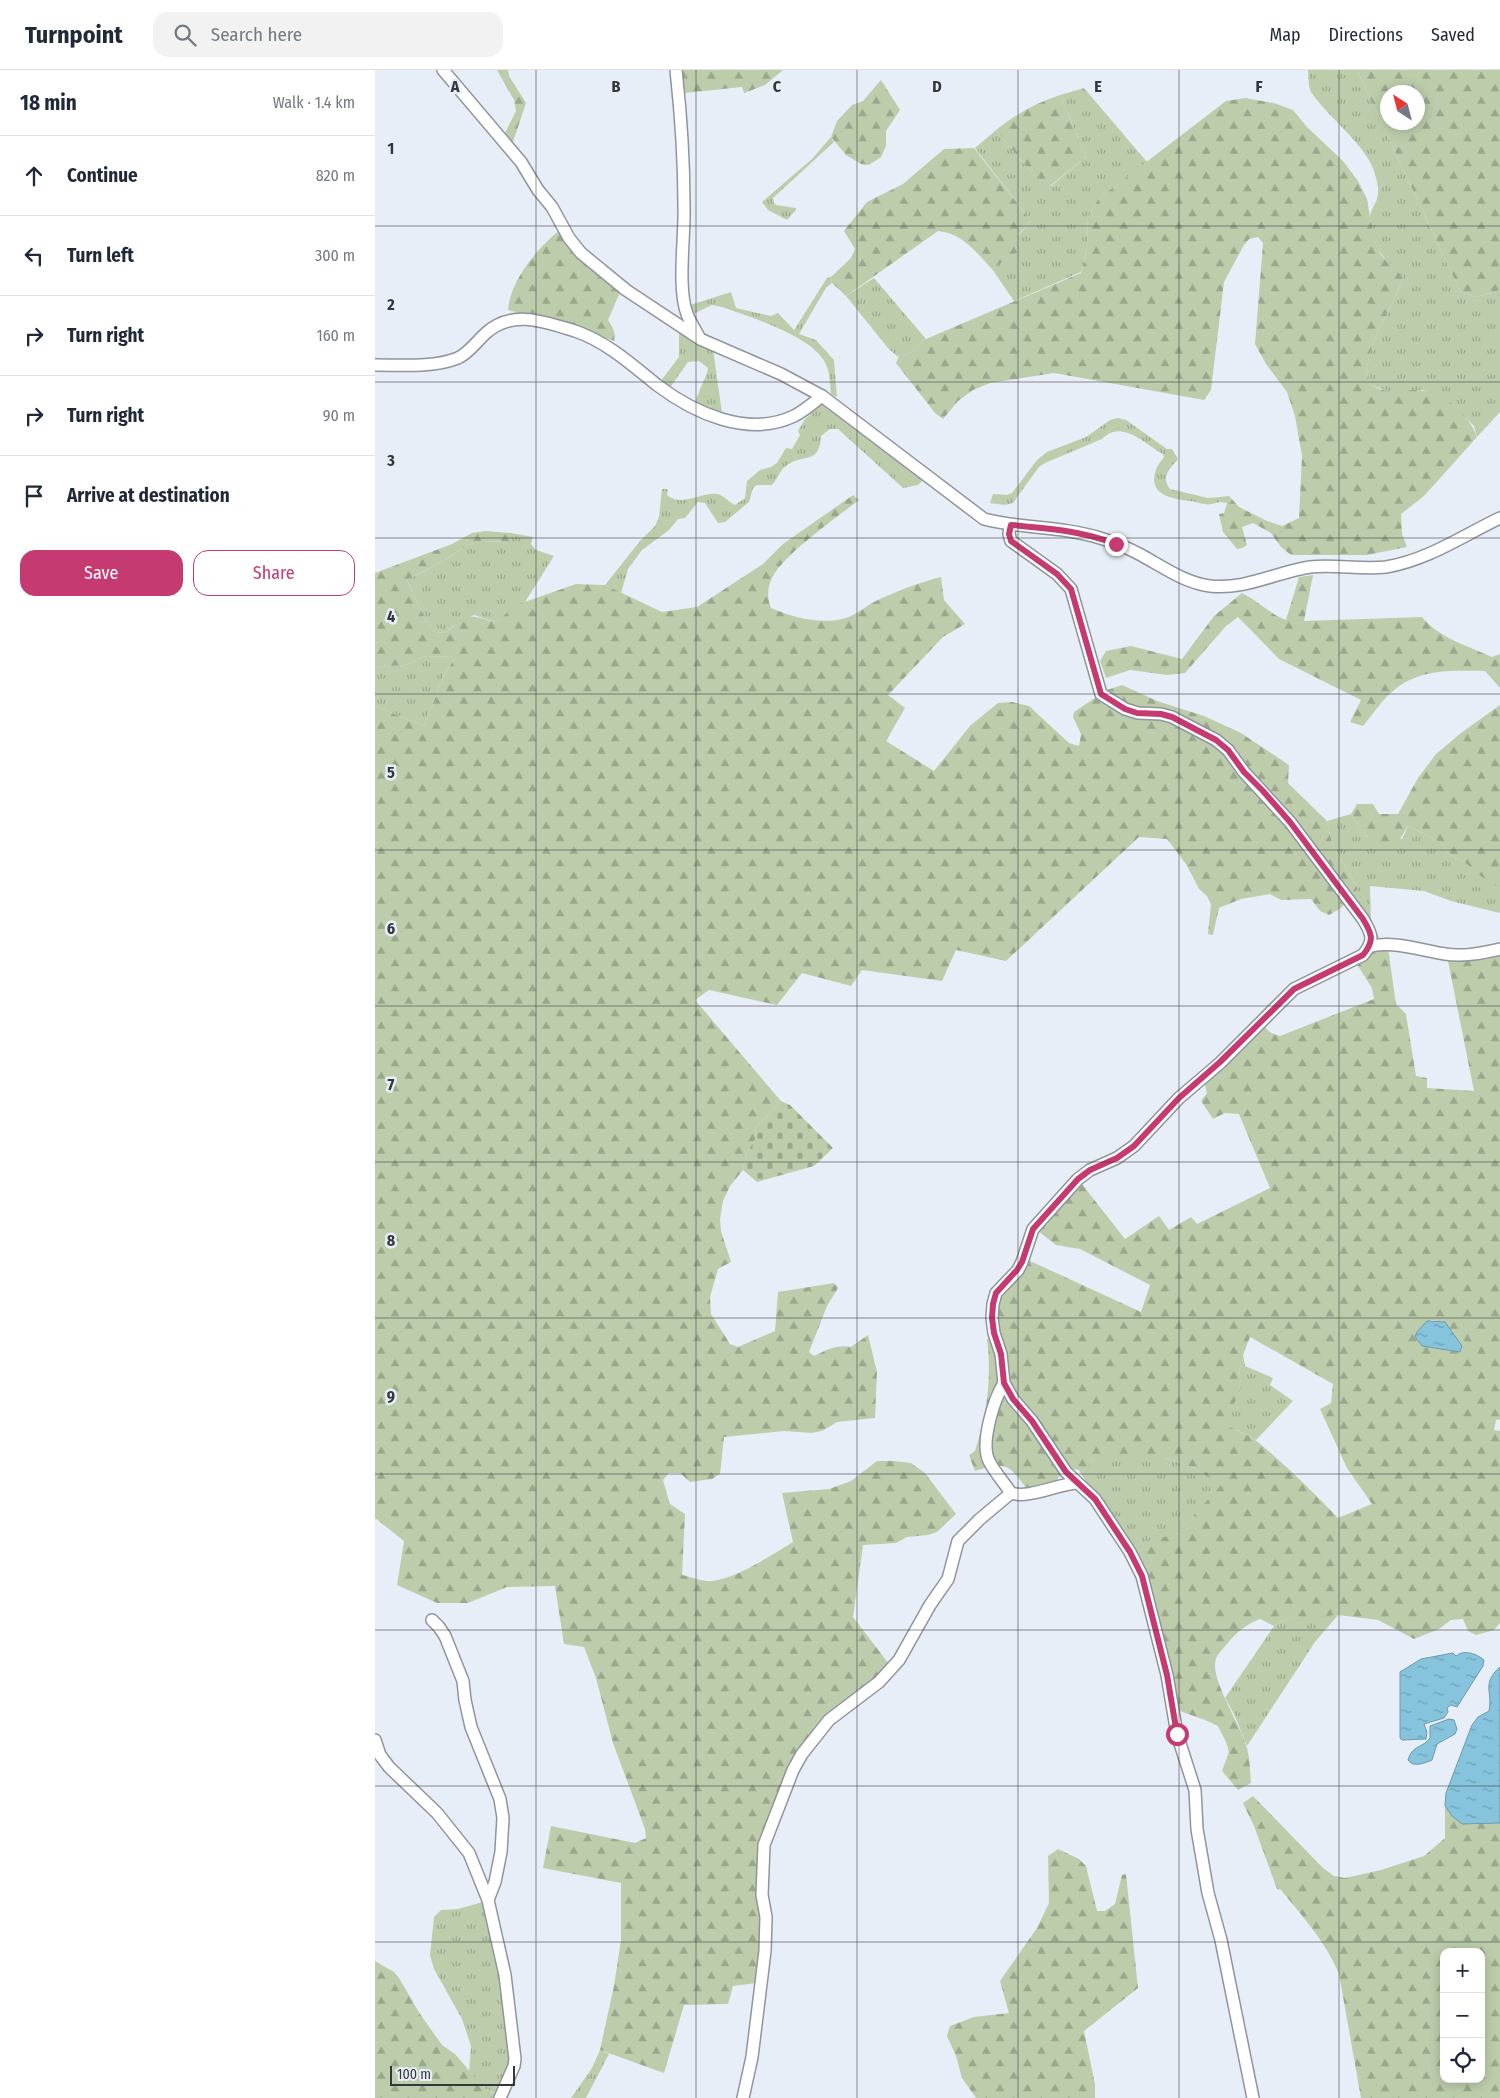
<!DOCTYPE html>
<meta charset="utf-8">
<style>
:root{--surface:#fff;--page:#f2f2f3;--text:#1f2937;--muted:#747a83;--line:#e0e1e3;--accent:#c53a71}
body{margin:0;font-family:"Fira Sans Condensed",sans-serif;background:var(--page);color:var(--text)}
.controls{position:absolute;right:15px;bottom:15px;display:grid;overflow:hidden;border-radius:10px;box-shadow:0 2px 12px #0003}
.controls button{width:45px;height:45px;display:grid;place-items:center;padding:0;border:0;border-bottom:1px solid var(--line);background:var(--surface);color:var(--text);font:25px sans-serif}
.compass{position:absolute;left:1005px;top:15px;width:45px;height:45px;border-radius:50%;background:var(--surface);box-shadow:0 2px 12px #0003;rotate:324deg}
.scale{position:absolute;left:15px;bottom:12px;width:125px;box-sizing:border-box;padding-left:5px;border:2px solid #34373a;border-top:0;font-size:14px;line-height:18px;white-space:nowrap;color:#34373a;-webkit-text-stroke:4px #e8eef7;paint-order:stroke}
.stop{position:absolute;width:15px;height:15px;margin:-11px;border:4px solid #c53a71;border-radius:50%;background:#fff}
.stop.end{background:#c53a71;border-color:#fff;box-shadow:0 1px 5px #0008}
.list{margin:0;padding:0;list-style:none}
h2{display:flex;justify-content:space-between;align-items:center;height:65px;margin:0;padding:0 20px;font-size:21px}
h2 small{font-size:16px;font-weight:400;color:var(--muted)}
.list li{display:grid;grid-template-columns:32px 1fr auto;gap:15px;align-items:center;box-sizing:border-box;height:80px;padding:0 20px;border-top:1px solid var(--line)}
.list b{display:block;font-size:19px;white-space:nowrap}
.list em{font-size:16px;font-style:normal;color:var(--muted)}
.actions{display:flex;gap:10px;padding:15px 20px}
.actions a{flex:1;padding:11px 0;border:1px solid var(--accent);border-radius:15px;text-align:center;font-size:18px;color:var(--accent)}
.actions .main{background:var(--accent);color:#fff}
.icon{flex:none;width:28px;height:28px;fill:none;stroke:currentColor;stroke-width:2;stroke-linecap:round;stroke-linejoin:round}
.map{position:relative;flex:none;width:1125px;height:2028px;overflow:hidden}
header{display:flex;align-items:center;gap:30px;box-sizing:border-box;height:70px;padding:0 25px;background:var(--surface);border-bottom:1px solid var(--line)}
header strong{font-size:24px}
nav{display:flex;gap:28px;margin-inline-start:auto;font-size:18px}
.search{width:350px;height:45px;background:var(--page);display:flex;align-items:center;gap:12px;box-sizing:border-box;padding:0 18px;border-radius:15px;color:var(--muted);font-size:19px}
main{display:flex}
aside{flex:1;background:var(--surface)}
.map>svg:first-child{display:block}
.grass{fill:url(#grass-tufts)}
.forest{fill:url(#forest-firs);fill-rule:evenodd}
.cemetery{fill:url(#cemetery-stones)}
.water{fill:url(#water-ripples);stroke:#6d9aab}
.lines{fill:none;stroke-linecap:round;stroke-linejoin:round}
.minor-casing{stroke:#8f959d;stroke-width:14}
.minor{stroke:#fff;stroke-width:11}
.route{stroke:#c53a71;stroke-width:6}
.grid{fill:none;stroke:#34373a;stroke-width:1;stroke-opacity:0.55}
.grid-label{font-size:16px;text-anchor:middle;font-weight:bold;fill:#34373a;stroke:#e8eef7;stroke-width:5;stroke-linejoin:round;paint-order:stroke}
</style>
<header>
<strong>Turnpoint</strong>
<div class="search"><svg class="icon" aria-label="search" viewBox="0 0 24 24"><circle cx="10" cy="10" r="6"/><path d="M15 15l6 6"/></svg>Search here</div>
<nav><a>Map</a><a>Directions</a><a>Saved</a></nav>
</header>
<main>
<aside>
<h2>18 min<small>Walk · 1.4 km</small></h2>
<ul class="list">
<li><svg class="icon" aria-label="ahead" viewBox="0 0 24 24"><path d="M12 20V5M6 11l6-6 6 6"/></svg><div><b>Continue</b></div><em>820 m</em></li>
<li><svg class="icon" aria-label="left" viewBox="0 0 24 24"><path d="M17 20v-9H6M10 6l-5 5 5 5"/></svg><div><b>Turn left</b></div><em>300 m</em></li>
<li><svg class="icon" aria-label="right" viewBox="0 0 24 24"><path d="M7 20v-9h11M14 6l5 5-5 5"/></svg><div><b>Turn right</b></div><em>160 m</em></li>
<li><svg class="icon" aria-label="right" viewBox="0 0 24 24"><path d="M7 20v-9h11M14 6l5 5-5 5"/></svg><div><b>Turn right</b></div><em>90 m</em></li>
<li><svg class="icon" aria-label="arrive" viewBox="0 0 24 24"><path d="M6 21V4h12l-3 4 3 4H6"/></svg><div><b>Arrive at destination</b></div></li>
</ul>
<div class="actions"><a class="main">Save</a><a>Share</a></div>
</aside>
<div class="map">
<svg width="1125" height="2028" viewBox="0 0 1125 2028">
<defs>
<pattern id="grass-tufts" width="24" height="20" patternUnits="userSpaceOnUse" patternTransform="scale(1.25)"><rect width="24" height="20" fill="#bdcdab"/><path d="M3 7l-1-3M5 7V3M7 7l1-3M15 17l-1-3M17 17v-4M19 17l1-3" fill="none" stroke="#9aa78c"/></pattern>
<pattern id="forest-firs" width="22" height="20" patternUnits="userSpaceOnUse" patternTransform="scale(1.25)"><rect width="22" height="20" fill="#bdcdab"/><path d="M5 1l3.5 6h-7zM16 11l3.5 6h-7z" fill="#9aa78c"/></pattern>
<pattern id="cemetery-stones" width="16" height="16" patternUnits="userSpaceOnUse" patternTransform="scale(1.25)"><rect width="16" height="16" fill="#bdcdab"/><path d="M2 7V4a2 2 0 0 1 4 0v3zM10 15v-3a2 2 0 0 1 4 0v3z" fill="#9aa78c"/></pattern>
<pattern id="water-ripples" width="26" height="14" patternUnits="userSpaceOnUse" patternTransform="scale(1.25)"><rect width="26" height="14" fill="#85c4dc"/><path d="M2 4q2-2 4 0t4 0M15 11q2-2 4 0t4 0" fill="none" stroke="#6ea0b3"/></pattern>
</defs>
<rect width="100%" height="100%" fill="#e8eef7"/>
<!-- grass -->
<g class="grass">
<path d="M933 0H982L1085 221 1101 227 1125 220V342L1102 367 1099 356 1080 337 1048 320 1017 323 996 315 991 300 998 272 1029 208C1011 192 993 173 995 147 995 141 1000 135 1002 129 1005 118 1001 106 997 96 984 69 953 47 936 22L934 16Z"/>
<polygon points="709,18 772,92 723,129 713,148 712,178 706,202 639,231 617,199 651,176 643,166 656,151 600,78 621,60 653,99 676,116 711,87 685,25"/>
<polygon points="456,67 459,72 398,128 399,133 401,135 421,138 421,140 412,150 393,140 387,132 437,89"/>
<path d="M456 207 457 213 451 218 424 264 441 270 459 290 462 327 456 324C455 315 455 305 452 297 443 267 374 247 347 237L337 235 316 245 312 236 356 222 361 238 396 246 403 243 419 260 452 208Z"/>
<polygon points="499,208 551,269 531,286 525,283 523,287 513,278 471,226"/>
<polygon points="304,261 338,279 347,343 319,334 332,303 333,298 324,291 313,292 294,319 285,312 304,287"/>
<path d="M446 335H454L548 410 543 415 528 418 463 359H455L446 366C445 396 426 383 411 396 404 401 403 409 397 415H382L378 418 374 432 350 452 343 453 330 433 323 432 310 448 303 449 294 460 267 480 253 499 246 523 230 515 265 471 280 456 284 447 287 419H293L292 425C306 438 327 421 343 424 349 426 354 432 360 435L370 428 372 411 385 400 396 397 402 393 411 378 417 379 425 365 423 361 430 349Z"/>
<path d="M743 348 751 350 792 379H797L803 389C796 398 785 406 795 419L833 428 845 427V432C829 437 830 433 815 431 797 429 772 425 781 400 782 396 786 391 789 387L788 384C768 373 747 349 727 369L670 393 664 397 638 433 630 435 615 433 618 424 632 425 637 423 662 390 672 382 711 367 735 350Z"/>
<polygon points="136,463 158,467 156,474 161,480 179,486 150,532 120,552 99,545 78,556 71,563 60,562 51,551 32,510 68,491 96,473 103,471 136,472"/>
<polygon points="51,586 81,587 70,603 49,656 0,636 0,597 31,595"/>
<polygon points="976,744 992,767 1027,769 1033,756 1065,772 1075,785 1088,791 1125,818 1125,843 1076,831 1049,821 995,816 996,852 1004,867 990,872 987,857 969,834 983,819 957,773 952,751"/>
<path d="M870 1296 898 1308 895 1315 918 1331 881 1370C870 1363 852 1357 845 1349 862 1335 868 1320 864 1299Z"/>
<polygon points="720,1388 790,1388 817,1397 847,1415 802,1464 758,1479 706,1404"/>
<polygon points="935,1545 963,1545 940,1572 872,1676 860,1646 850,1628 899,1556 914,1548"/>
<polygon points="108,1832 127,1906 136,1995 123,2024 110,2019 94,2002 96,1976 87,1949 59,1899 55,1885 59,1847 66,1840 83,1839"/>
<polygon points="225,1980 234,1984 211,2028 196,2028 217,1998"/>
</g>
<!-- forest -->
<g class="forest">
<polygon points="122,0 133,0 134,6 151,33 138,72 130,63 141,41 139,30"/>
<polygon points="306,0 408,0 390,15 369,23 367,17 310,23"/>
<path d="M982 0H1125V220L1101 227 1085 221ZM1012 22H1042V52H1012Z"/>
<polygon points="506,10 525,40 511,61 511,76 506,87 494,95 486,94 471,85 456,67 462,51 477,35 488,31"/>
<path d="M685 25 711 87 675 116 653 99 621 60C641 44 661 33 685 25Z"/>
<path d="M870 28 899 33 918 40 932 57 968 91 983 111 992 129 999 171 1006 185 1029 208 998 272 991 300 996 315C1020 328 1027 317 1049 321 1071 324 1095 346 1102 367L1049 426 1026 444 1027 464 1032 477 992 485H916L906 477 896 463 878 453 867 457 872 475 867 478 862 479 848 462 844 444 849 443 852 433 845 432V427L854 426 864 437 892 451 907 456 924 448 927 386 920 346 912 322 891 294 880 274 888 173 883 167 874 169 869 175 849 212 836 320 829 330 679 303 615 313 598 320 583 331 568 349 560 343 521 293 525 283 531 286 551 269 706 203 712 178 713 148 723 129 851 31Z"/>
<path d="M599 78 656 151 643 165 652 176 617 199C601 182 587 163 563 161L471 226 457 213 456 207 476 188 480 179 469 161 492 132 528 114 569 79Z"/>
<path d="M185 160 246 220 233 250C238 258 241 262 239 271L210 260 133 240C135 211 162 178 185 160Z"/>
<path d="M478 425 484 430C461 448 409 484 397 508 392 519 392 528 396 538 419 548 446 555 471 548 481 545 491 536 501 531 522 521 543 513 566 507L569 530 590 554 568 567 513 625 530 638 511 671 559 701 595 656 623 633 637 632 654 636 694 673 704 676 706 664 698 647 699 642 732 620 747 615 782 631 829 646 866 663 914 695 913 713 952 751 957 773 983 819 966 838 954 845 945 841 936 829 906 830 895 824 866 829 844 838 838 865 833 864 836 834 832 826 824 819 811 794 792 769 764 767 631 891 581 880 567 911 487 900 476 916 427 903 402 935 334 920 320 930 406 1031 381 1057 380 1070 372 1082 368 1100 355 1116 348 1131 345 1149 346 1161 356 1192 343 1199 335 1227 336 1244 355 1274 363 1277 400 1261 403 1222 459 1213 463 1218 452 1236 434 1282 439 1286C451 1280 463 1274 476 1277L493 1265 502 1302 500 1348 462 1352 447 1361 436 1363 410 1361 349 1367 345 1404 337 1409 315 1412 305 1403H294L288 1410 295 1434 310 1444 307 1505C316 1507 329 1512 337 1511 362 1508 397 1485 418 1472L407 1423 454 1419 476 1411 502 1391H519L536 1393 550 1403 581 1444 562 1462 553 1465 532 1467 521 1473 488 1475 478 1547 514 1594 496 1612 453 1643 442 1654 424 1680 384 1778 382 1827 387 1848 386 1880 382 1913 358 1916 353 1934 309 1935 289 2003 225 1980 239 1916 246 1870V1813L168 1798 176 1756 260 1773 271 1768 270 1759 238 1673 221 1608 209 1577 189 1574 180 1516 132 1517 93 1533H62L22 1515 29 1471 0 1448V636L49 656 70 603 81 587 51 586 31 595 0 597V503L77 474 97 463 111 461 136 463 137 472 103 471 96 473 68 491 32 510 51 551 60 562 71 563C92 543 94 544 120 552L144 534 201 514 230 515 287 542 322 537 388 494 408 474Z"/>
<path d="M938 505 929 551 1047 547C1064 568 1093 576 1117 587L1125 584V618L1110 601C1078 601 1045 598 1018 621 1007 630 998 644 988 656L975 652 986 630 904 589 863 547 851 556 810 603 792 605 755 600 731 608 725 591 731 581 756 576 807 589 839 546 867 523C883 531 895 544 911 550L924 507Z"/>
<path d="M1125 635V818L1107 807 1088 791 1075 785 1065 772 1033 756 1019 779C996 779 989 762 976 744L982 734H998L1004 744H1023L1043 708 1061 684 1086 663Z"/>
<path d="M1013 878 1021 934 1031 944 1041 1006 1052 1008V1018L1099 1021 1072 886 1125 881V1349L1121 1350 1119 1360 1125 1361V1553L1119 1560 1101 1565 1093 1561 1088 1549 1076 1550 1064 1559 1039 1569 1003 1550 963 1545 914 1548 899 1556 885 1549C872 1554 861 1562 852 1574 849 1578 842 1584 841 1589 834 1607 865 1654 871 1675 875 1686 875 1700 876 1713L863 1720 847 1701 854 1682 851 1672 843 1656 830 1650 802 1640 758 1479 772 1471 802 1464 846 1415 817 1397 790 1388H720L706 1404 704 1400 691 1398 680 1412 653 1421C634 1394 632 1391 600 1401L594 1385 600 1381C612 1344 617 1308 612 1269L623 1265 622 1245 624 1230 639 1213 653 1190 766 1242 775 1215 705 1179 681 1175 663 1161 706 1113 750 1169 784 1146 794 1160 816 1147 822 1154 895 1118 864 1044 850 1043 838 1049 826 1031 832 1023 829 1011 886 954 896 963 905 966 999 929 997 918 981 893 1001 879ZM1056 1250 1070 1252 1085 1282 1076 1279 1054 1278ZM875 1267 958 1314 956 1333 945 1339 972 1398 997 1434 963 1448C938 1422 912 1396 884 1373 873 1363 855 1360 846 1349 862 1335 868 1320 864 1299L870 1296 868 1285Z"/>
<path d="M878 1726 948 1798 959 1806 970 1808 1006 1800 1049 1786 1070 1768V1736C1087 1761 1098 1753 1125 1753V2028H986L964 1904C951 1872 927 1846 906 1820L902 1819 879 1756 868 1733ZM1069 1882H1106V2009H1069Z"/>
<polygon points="683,1779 704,1789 711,1796 722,1841 730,1841 740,1834 747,1805 751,1804 763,1918 709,1961 720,2014 720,2028 601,2028 587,2008 581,1986 572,1966 575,1956 599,1947 634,1943 625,1911 662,1858 674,1833 673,1786"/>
<polygon points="0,1891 19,1902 24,1908 45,1944 67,1975 80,1984 110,2019 130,2028 0,2028"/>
</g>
<!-- cemetery -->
<polygon class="cemetery" points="406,1031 415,1035 458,1078 439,1096 382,1112 368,1100 372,1082 380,1070 381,1057"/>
<!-- water -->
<g class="water">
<polygon points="1052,1251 1070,1252 1087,1276 1085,1282 1047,1276 1040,1267 1042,1262"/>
<path d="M1078 1583 1081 1586C1089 1579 1102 1584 1109 1590L1108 1596 1082 1637 1076 1635 1072 1638 1073 1642 1069 1648 1049 1654 1052 1662 1051 1669 1027 1670 1025 1668V1602L1046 1589Z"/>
<path d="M1125 1597V1753L1087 1754 1077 1746 1070 1736 1071 1723 1097 1655 1103 1647 1114 1641C1118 1621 1106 1614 1125 1597Z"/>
<path d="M1074 1649 1079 1650 1082 1659 1080 1664 1062 1674 1057 1690C1050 1693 1038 1698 1033 1690 1037 1675 1048 1678 1055 1668V1656Z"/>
</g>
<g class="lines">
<!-- minor casing -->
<g class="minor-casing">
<g id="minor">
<path d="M68 0 146 92 163 120 177 137 194 168 206 183 251 220 325 269 406 304 447 326 609 449C647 459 687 456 725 468 739 472 753 478 766 485 788 497 810 513 835 516 870 520 902 502 935 497 960 494 986 500 1011 497 1053 490 1087 466 1125 448"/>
<path d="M301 0C306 45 309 92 309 137 310 167 302 217 312 244 315 252 320 259 324 267"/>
<path d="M0 295C26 295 58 298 83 288 94 283 102 271 111 263 137 239 170 252 200 261 232 272 256 294 282 315 319 343 373 368 419 346 429 341 438 333 447 326"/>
<path d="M635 455 634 464 636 471 682 504 696 519 726 624 750 639 763 643 786 644 797 647 841 670 853 680 869 702 915 752 988 849C997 864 1000 870 988 885L919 919 845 993 804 1028 759 1076 742 1088 715 1100 703 1109 658 1159 647 1192 643 1200 621 1223 618 1234 617 1248 619 1263 626 1284 629 1313 638 1329 657 1351 691 1402 720 1429 755 1482 767 1506 792 1605 802 1664 820 1720 822 1759 833 1823 846 1870 878 2028"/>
<path d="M996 876C1021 871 1045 880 1070 884 1089 887 1107 883 1125 879"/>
<path d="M629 1313C619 1329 605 1373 614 1391 618 1400 630 1414 636 1423 653 1429 683 1414 702 1413"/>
<polyline points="57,1550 64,1557 70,1566 88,1611 90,1630 96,1657 125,1729 128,1748 126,1782 120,1812 113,1830 130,1905 140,1989 139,1996 125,2028"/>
<polyline points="0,1670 5,1685 14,1697 62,1743 94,1783 113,1830"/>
<polyline points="368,2028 377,1987 390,1881 391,1847 387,1825 389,1775 418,1700 427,1684 454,1650 504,1612 524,1590 555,1535 573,1509 583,1471 605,1449 636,1423"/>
</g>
</g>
<!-- minor -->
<use href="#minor" class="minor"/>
</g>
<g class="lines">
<!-- route -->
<path class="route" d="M741 474C707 461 671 458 636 455L634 464 636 471 682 504 696 519 726 624 750 639 762 643 786 644 797 647 841 670 853 680 869 702 888 721 915 752 988 849C997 864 1000 870 988 885L919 919 845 992 804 1028 759 1076 742 1088 715 1100 703 1109 658 1159 647 1192 642 1200 621 1223 618 1234 617 1248 619 1263 626 1284 629 1313 638 1329 657 1351 691 1402 720 1429 755 1482 767 1506 792 1605 802 1664"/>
</g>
<!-- grid -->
<path class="grid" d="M161 0V2028M321 0V2028M482 0V2028M643 0V2028M804 0V2028M964 0V2028M0 156H1125M0 312H1125M0 468H1125M0 624H1125M0 780H1125M0 936H1125M0 1092H1125M0 1248H1125M0 1404H1125M0 1560H1125M0 1716H1125M0 1872H1125"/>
<g class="grid-label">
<text x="80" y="22">A</text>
<text x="241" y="22">B</text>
<text x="402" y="22">C</text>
<text x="562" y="22">D</text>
<text x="723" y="22">E</text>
<text x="884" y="22">F</text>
<text x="16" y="84">1</text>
<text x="16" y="240">2</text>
<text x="16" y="396">3</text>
<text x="16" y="552">4</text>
<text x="16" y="708">5</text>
<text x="16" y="864">6</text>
<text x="16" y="1020">7</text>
<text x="16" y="1176">8</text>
<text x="16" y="1332">9</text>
</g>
</svg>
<div class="controls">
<button>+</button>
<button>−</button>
<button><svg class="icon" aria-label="locate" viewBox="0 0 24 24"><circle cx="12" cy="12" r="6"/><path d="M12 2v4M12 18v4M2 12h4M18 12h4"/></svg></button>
</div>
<svg class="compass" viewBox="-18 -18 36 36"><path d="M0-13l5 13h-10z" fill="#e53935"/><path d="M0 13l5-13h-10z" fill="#747a83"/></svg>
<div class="scale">100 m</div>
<div class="stop" style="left:802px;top:1664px"></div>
<div class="stop end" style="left:741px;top:474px"></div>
</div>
</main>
